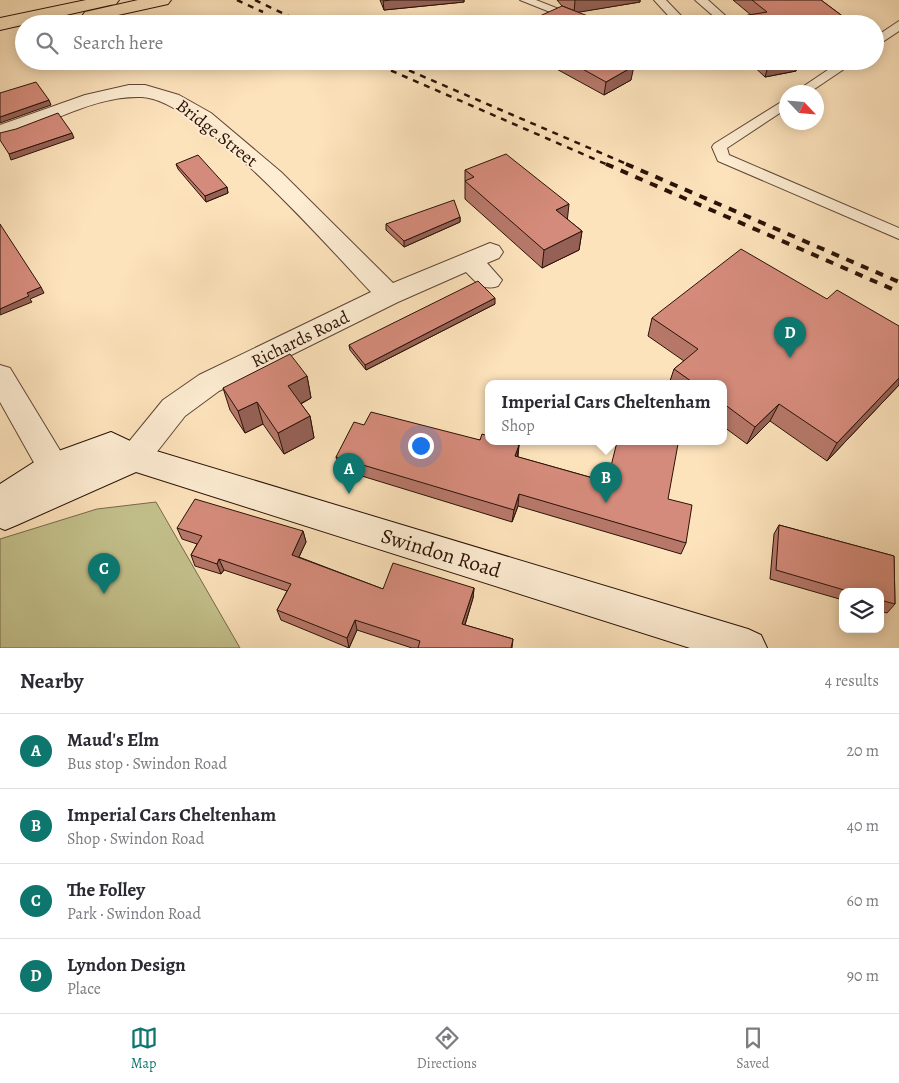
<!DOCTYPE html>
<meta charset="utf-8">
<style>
:root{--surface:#fff;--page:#f2f2f3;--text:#2b2b33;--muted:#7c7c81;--line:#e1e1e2;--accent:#0f766e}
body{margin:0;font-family:Alegreya,serif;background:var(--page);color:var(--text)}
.controls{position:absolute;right:15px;bottom:15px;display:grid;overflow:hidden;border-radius:10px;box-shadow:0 2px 12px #0003}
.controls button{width:45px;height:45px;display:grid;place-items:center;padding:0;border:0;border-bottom:1px solid var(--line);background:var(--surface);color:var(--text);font:25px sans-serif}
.compass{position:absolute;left:779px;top:85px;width:45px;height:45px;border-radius:50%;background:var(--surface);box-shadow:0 2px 12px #0003;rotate:116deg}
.you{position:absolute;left:420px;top:445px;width:18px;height:18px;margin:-12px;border:4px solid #fff;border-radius:50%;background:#1a73e8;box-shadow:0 0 0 8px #1a73e833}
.badge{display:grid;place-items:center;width:32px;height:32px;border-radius:50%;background:var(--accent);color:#fff;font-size:16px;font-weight:700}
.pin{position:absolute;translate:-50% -41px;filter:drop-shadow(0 1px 2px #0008)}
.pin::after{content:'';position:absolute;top:26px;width:18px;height:15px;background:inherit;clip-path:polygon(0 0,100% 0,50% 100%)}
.popup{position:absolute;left:485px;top:380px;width:242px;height:65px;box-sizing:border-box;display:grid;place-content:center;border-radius:10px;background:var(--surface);filter:drop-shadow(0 1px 4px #0005);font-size:16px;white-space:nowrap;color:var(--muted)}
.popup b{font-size:19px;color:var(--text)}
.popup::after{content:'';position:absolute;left:50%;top:100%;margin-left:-10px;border:10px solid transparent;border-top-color:var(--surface)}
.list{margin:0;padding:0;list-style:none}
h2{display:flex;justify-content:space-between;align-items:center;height:65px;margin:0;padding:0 20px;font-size:21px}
h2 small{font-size:16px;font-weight:400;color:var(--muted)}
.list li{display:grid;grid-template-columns:32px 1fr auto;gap:15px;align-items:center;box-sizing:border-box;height:75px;padding:0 20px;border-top:1px solid var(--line)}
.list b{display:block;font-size:19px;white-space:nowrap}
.list p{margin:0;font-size:16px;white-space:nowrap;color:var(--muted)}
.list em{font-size:16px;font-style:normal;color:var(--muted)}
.icon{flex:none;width:28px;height:28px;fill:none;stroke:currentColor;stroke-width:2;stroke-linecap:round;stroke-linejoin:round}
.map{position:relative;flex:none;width:899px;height:648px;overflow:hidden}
.search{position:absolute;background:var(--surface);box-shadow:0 2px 12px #0003;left:15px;right:15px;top:15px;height:55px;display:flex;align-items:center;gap:12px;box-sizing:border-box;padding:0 18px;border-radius:28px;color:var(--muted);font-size:19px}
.sheet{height:365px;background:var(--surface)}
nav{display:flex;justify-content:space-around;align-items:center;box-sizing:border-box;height:70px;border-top:1px solid var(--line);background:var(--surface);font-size:14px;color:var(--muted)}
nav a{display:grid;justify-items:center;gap:2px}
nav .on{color:var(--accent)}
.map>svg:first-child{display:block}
.green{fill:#c4c28d;stroke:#776a4a}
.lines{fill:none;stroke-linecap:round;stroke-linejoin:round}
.lane-casing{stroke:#5f4634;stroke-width:2}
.street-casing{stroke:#5f4634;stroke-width:2}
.secondary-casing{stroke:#2a1206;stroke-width:2}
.highway-casing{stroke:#2a1206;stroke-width:2}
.lane{fill:#feedd3;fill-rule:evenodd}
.street{fill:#feedd3;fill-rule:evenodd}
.secondary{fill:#feedd3;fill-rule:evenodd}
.highway{fill:#fde3bc;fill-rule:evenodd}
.rail-far1{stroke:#2a1206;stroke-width:2.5;stroke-dasharray:6 6;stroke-linecap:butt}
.rail{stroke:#2a1206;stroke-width:4;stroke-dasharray:8 8;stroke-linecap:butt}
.wall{fill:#b7786a;stroke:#2a1206}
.shaded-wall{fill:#956156;stroke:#2a1206}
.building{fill:#d58b7b;stroke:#2a1206}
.labels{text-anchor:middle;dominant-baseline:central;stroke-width:4;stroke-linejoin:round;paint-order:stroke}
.street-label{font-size:18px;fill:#2a1206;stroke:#feedd3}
.near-street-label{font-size:21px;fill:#2a1206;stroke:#feedd3}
</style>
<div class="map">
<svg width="899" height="648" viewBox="0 0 899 648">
<rect width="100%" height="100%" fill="#fde3bc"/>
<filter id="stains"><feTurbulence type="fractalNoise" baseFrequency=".004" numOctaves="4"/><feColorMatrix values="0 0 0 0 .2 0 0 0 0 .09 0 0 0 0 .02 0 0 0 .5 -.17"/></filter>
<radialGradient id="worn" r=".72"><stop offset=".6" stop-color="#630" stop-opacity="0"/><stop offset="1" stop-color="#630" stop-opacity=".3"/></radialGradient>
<!-- green -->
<polygon class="green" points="156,502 240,648 0,648 0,539 97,509"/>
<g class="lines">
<!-- lane casing -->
<g class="lane-casing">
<g id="lane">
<polygon points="520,0 536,0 597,24 580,24"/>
<polygon points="654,0 666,0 689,24 676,24"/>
<polygon points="695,0 708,0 728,18 722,21 718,20"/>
<polygon points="899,21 899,31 875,47 875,37"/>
<polygon points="841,61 856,61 810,92 795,92"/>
<polygon points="786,99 786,109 727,148 729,155 899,228 899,239 718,161 712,147 714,144"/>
</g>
</g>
<!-- street casing -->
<g class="street-casing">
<g id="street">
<path d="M129 85H145L179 95 211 113 281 172 393 283 490 243 499 246 503 252 499 258 487 263 502 280 498 286C482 291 477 283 466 272L398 302 219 391 185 416 145 467 134 471 123 467 118 458 123 449 163 400 199 375 371 292C329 248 200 100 142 97 92 95 47 127 0 138V125L85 95Z"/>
<polygon points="0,365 10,368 64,457 69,467 64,477 53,480 42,477 0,402"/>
</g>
</g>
<!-- secondary casing -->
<g class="secondary-casing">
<polygon id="secondary" points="111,432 143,447 748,629 761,635 767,648 690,648 136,472 17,525 5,530 0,528 0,484 42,457"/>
</g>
<!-- highway casing -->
<g class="highway-casing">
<g id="highway">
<polygon points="86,0 119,0 116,4 110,5 0,30 0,18"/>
<polygon points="138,0 171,0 168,4 91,21 85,20 82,16 85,12"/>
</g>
</g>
<!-- lane -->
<use href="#lane" class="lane"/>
<!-- street -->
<use href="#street" class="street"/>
<!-- secondary -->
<use href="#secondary" class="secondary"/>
<!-- highway -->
<use href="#highway" class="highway"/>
<!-- rail-far1 -->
<g class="rail-far1">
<polyline points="237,0 263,12"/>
<polyline points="255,0 305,24"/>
<polyline points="369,61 608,165"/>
<polyline points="387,61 629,165"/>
</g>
<!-- rail -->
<g class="rail">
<polyline points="606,164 899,292"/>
<polyline points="626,164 899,282"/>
</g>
</g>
<!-- wall -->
<g class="wall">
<polygon points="380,0 464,0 464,2 384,10"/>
<polygon points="557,0 640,0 640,2 578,12 562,6"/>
<polygon points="733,0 821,0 853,24 719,24 719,20 751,15"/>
<polygon points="542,61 623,61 631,80 604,95"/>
<polygon points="748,61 818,61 797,65 796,71 765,77"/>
<polygon points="176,164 227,187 228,193 206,202 178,169"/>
<polygon points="465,170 567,219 582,231 579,250 542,268 465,199"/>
<polygon points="460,217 460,222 404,247 386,230 386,224"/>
<polygon points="495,304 366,370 350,350 349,345"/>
<polygon points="652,318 899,385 827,461 770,421 747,444 724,427 724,384 669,384 674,369 684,361 648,336"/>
<polygon points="307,376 311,398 301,404 310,416 314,438 284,454 263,424 245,433 230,410 223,388"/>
<polygon points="364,425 519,445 518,457 668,499 686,543 681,554 518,506 512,522 339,469 336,457"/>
<polygon points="779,525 894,556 895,604 887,613 880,611 880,592 843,592 843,600 770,579 774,534"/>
<polygon points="177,528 303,531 306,542 299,557 383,589 474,588 473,598 465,625 513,639 512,648 412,648 357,630 349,648 281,620 277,610 287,591 224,570 221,574 195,566 191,555 197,544 182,539"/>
</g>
<!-- shaded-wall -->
<g class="shaded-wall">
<polygon points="391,0 464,0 464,2 384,10 383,1"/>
<polygon points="575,0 640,0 640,2 574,13"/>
<polygon points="780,61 818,61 797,65 796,71 765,77 769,63"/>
<polygon points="634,66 631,80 604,95 606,82"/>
<polygon points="49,100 51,105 0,123 0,117"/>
<polygon points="72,133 74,138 11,160 9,154"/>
<polygon points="227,187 228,193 206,202 205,196"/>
<polygon points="569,204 567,223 556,210"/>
<polygon points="460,217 460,222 404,247 404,241"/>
<polygon points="582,231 579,250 542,268 544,250"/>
<polygon points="41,287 44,293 30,299 32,302 0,315 0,309 27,293"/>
<polygon points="495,298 495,304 366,370 365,365"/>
<polygon points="307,376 311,398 292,408 288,386"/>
<polygon points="899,378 899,385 827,461 837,443"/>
<polygon points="257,402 263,424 245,433 238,411"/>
<polygon points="779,404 770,421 747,444 755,427"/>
<polygon points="310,416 314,438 284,454 278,433"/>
<polygon points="519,445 517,458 515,456"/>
<polygon points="519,494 518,506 512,522 514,510"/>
<polygon points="303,531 306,542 295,565 292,555"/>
<polygon points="219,559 224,570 221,574 217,564"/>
<polygon points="474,588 473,598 462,634 462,624"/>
<polygon points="355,620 357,630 349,648 347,638"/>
</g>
<!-- building -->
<g class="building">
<polygon points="752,0 821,0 853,24 724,24 719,20 767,12"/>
<polygon points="562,6 606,23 522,24"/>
<polygon points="568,61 623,61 634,66 606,82"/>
<polygon points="766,61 780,61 769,63"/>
<polygon points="36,82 49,100 0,117 0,93"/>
<polygon points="58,113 72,133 9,154 0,140 0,133 16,129"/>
<polygon points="506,154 569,204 556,210 582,231 544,250 465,181 474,177 465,170"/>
<polygon points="198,155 227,187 205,196 176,164"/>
<polygon points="454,200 460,217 404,241 386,224"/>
<polygon points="0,224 41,287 27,293 29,296 0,309"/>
<polygon points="741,249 827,299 837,290 899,326 899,378 837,443 779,404 755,427 724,404 724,384 695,384 674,369 698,349 652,318"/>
<polygon points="478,281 495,298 365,365 349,345"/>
<polygon points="290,354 307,376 288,386 310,416 278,433 257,402 238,411 223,388"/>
<polygon points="371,412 480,440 482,434 488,436 488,442 507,442 519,445 515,456 607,482 617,442 670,442 678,444 668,499 692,505 686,543 519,494 514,510 336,457 354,422 364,425"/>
<polygon points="195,499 303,531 292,555 383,589 393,563 474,588 462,624 513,639 511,648 418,648 420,641 355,620 347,638 277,610 291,584 219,559 217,564 191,555 202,536 177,528"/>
<polygon points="779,525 894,556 895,604 880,600 880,592 851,592 776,570"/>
</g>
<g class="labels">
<!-- street labels -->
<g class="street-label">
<text transform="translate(217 133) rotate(38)">Bridge Street</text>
<text transform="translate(300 339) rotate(-26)">Richards Road</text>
</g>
<!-- near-street labels -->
<g class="near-street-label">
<text transform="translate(441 553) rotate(17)">Swindon Road</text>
</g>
</g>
<rect width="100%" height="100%" filter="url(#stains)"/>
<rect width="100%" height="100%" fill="url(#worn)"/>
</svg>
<div class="controls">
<button><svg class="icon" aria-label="layers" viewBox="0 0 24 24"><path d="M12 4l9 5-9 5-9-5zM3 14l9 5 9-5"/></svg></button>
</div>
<svg class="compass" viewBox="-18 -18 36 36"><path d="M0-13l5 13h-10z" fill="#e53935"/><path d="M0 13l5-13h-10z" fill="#7c7c81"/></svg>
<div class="you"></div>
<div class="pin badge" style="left:349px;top:494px">A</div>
<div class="pin badge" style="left:606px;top:503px">B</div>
<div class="popup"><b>Imperial Cars Cheltenham</b>Shop</div>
<div class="pin badge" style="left:104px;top:594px">C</div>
<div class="pin badge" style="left:790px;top:358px">D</div>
<div class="search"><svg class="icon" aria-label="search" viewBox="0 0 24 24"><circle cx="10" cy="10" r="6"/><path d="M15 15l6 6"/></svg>Search here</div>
</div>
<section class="sheet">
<h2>Nearby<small>4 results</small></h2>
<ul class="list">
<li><span class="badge">A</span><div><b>Maud's Elm</b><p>Bus stop · Swindon Road</p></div><em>20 m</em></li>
<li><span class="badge">B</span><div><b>Imperial Cars Cheltenham</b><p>Shop · Swindon Road</p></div><em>40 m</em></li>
<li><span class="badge">C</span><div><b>The Folley</b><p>Park · Swindon Road</p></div><em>60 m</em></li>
<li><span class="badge">D</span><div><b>Lyndon Design</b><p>Place</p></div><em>90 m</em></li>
</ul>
</section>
<nav>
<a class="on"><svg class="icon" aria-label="map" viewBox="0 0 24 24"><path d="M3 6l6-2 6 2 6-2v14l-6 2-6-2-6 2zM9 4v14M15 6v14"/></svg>Map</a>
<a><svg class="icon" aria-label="directions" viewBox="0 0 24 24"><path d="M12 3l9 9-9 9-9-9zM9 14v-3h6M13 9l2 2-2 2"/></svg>Directions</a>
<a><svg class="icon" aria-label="saved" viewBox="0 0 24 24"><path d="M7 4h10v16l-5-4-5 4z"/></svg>Saved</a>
</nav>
